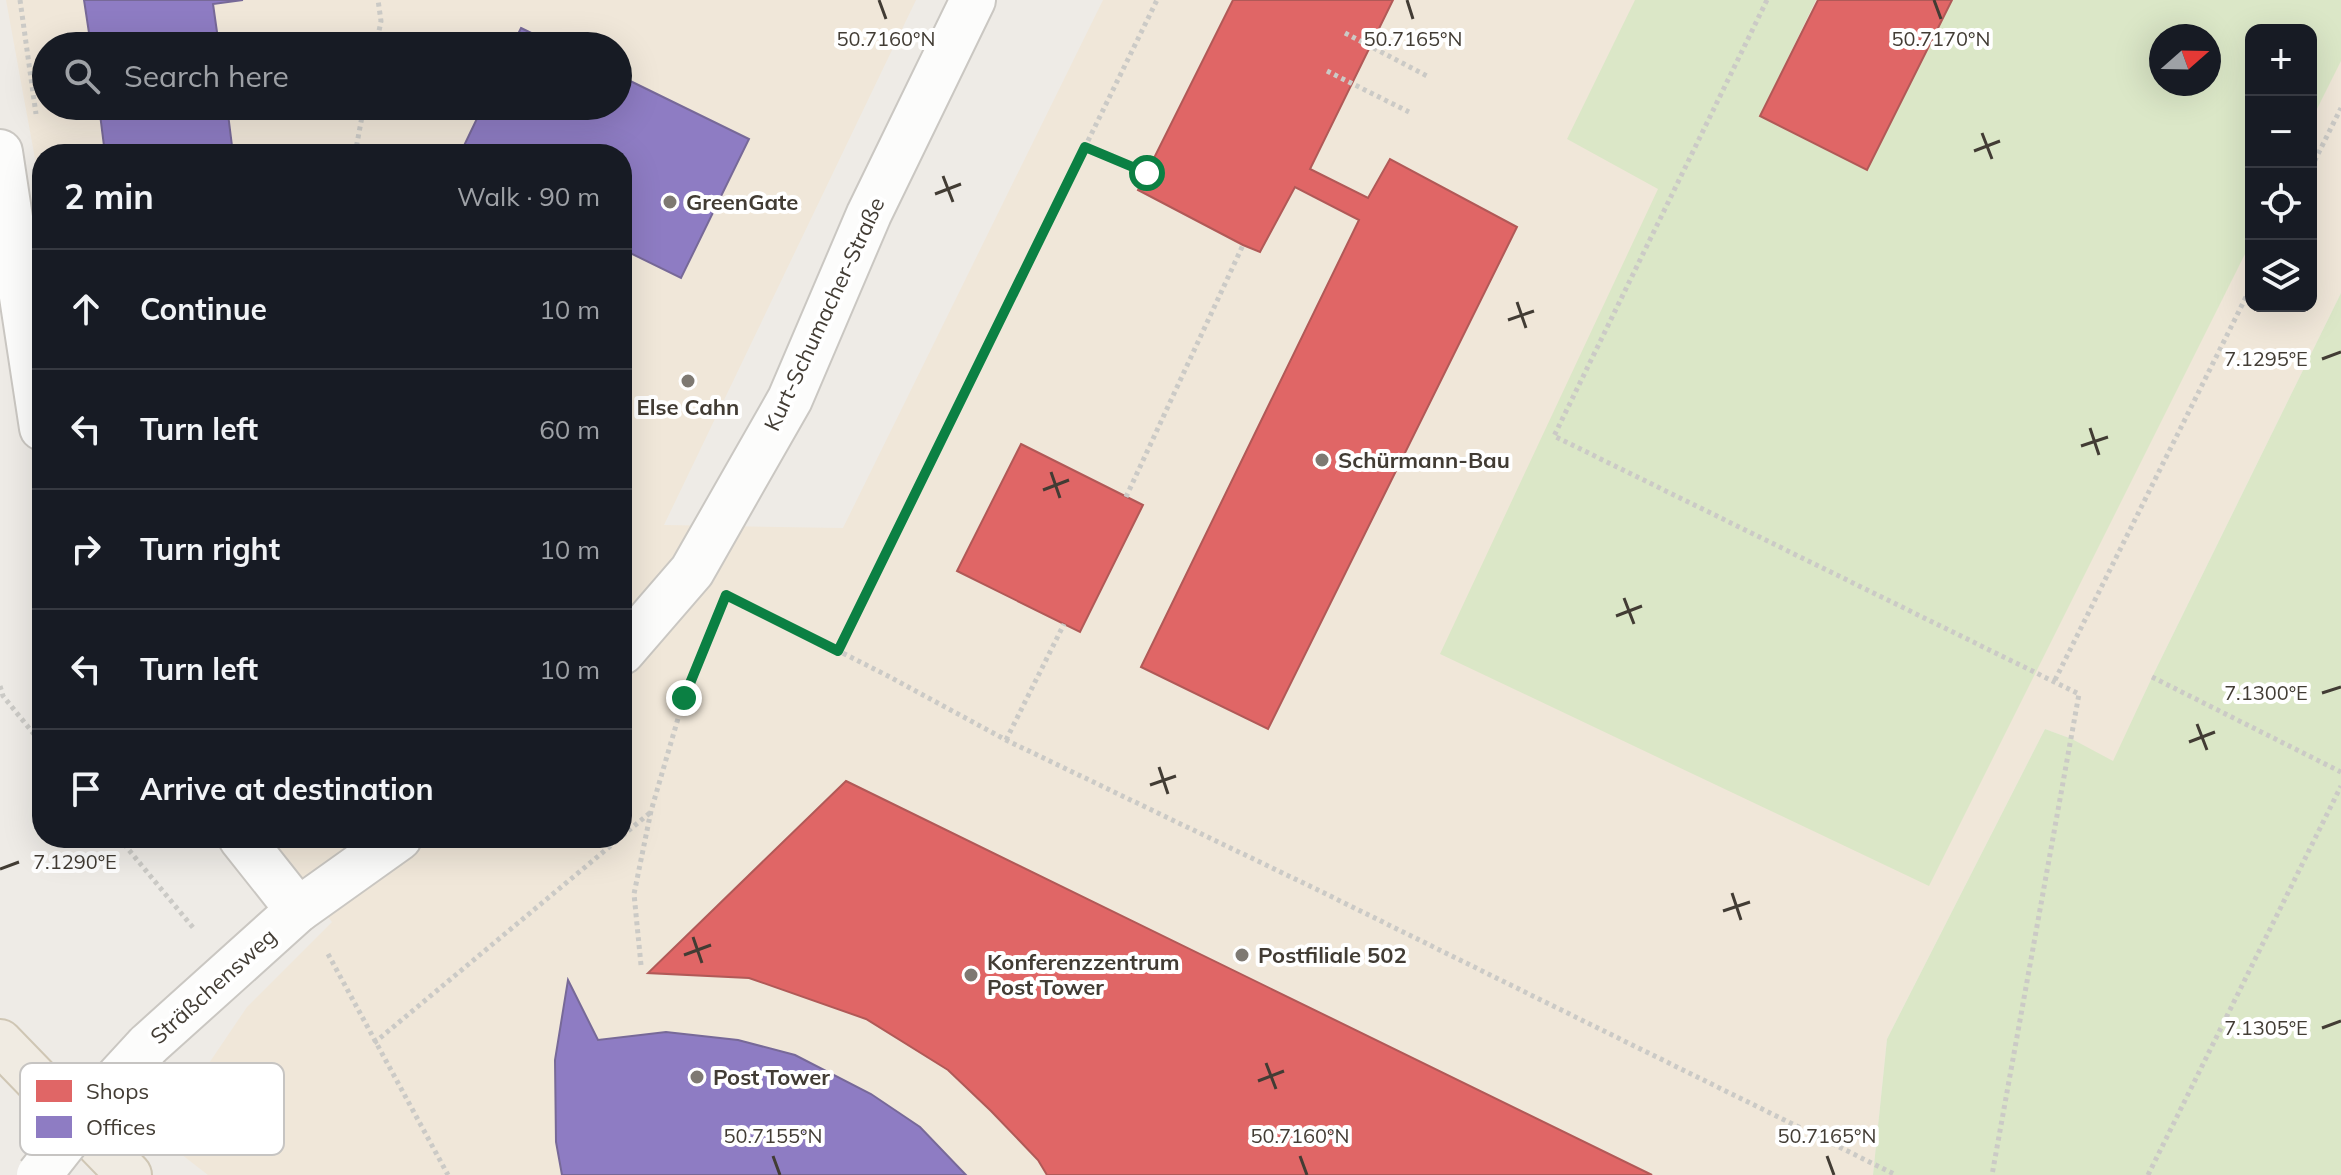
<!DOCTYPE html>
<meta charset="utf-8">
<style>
:root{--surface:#171b24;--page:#242831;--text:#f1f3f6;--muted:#9ea1a6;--line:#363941}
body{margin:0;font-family:Mulish,sans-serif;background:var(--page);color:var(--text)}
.controls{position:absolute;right:24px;top:24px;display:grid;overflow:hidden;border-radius:16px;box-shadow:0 8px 32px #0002}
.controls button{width:72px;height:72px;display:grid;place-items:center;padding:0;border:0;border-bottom:2px solid var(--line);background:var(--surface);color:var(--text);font:40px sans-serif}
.compass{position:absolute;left:2149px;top:24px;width:72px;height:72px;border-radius:50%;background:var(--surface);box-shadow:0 8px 32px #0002;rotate:70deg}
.stop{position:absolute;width:24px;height:24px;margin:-18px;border:6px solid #0b8043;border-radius:50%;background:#fff}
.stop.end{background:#0b8043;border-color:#fff;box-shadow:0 2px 8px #0008}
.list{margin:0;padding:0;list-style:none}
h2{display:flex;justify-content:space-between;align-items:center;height:104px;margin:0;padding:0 32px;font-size:34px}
h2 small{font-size:26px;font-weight:400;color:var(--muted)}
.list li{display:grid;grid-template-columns:52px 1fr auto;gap:24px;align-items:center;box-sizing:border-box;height:120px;padding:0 32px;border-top:2px solid var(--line)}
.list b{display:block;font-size:30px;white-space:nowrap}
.list em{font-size:26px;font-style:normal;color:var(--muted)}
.icon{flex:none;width:44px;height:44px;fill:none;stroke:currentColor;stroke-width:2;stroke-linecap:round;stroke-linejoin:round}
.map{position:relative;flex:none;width:2341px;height:1175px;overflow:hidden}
.search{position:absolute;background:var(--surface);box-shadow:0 8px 32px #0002;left:32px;top:32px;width:600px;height:88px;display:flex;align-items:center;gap:20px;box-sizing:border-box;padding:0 28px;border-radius:44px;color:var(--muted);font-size:30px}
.panel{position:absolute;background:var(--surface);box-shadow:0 8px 32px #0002;left:32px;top:144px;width:600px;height:704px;border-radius:32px}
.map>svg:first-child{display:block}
.commercial{fill:#f0e7d9;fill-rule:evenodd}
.green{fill:#dbe7c7;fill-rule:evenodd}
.shops{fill:#e06666;stroke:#b15957;stroke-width:2}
.offices{fill:#8e7cc3;stroke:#776998;stroke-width:2}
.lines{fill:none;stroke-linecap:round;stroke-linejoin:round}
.minor-casing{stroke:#cac7c2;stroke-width:48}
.major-casing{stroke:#cfc6b4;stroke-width:48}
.path{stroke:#cbcac6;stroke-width:5;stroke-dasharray:4 4;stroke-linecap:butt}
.minor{stroke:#fcfcfb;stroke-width:44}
.major{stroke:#f0ebe2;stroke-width:44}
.minor-bridge-casing{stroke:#cac7c2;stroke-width:48;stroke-linecap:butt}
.minor-bridge{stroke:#fcfcfb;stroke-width:44}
.route{stroke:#0b8043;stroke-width:10}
.ticks{fill:none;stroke:#423c34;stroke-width:3}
.poi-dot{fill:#7e7972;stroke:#fff;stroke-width:3}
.labels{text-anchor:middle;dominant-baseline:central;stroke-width:8;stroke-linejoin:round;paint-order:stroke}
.poi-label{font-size:22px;font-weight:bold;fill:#423c34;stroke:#fff;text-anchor:start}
.street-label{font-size:22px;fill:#423c34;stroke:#fff}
.key{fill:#fff;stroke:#c6c4c2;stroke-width:2}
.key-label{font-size:22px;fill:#423c34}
.ticks-label{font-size:20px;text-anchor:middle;fill:#423c34;stroke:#fff;stroke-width:8;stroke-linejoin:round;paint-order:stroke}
</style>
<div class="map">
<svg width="2341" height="1175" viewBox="0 0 2341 1175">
<rect width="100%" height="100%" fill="#eeebe6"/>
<!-- commercial -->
<path class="commercial" d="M6 0H916L664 525 843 528 1103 0H2341V293L2155 671 2113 762 2072 739 2045 729 1887 1039 1873 1175H208L159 1137 247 1007 332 922 268 838H622V154H42V197ZM2251 30H2311V306H2251ZM2161 36H2209V84H2161ZM46 46H618V106H46Z"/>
<!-- green -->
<g class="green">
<path d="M1635 0H1816L1760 116 1867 170 1952 0H2341V61L2311 121V30H2251V242L1929 886 1440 654 1658 189 1567 139ZM2161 36H2209V84H2161Z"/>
<polygon points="2341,293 2341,1175 1873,1175 1887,1039 2045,729 2072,739 2113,761 2155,671"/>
</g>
<!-- shops -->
<g class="shops">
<polygon points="1233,0 1393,0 1310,169 1368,198 1390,159 1517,227 1268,729 1141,667 1359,220 1295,187 1260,252 1243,245 1138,190"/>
<polygon points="1818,0 1952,0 1867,170 1760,116"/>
<polygon points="1021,444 1143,505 1080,632 957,571"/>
<polygon points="846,781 1652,1175 1047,1175 1038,1160 991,1111 948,1070 866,1019 749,978 648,973"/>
</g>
<!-- offices -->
<g class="offices">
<polygon points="84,0 243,0 213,4 219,46 91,46"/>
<polygon points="521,28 558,46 512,46"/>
<polygon points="618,75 749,139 681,278 622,249 622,154 460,154 483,106 618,106"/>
<polygon points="99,106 227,106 233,154 105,154"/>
<polygon points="568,980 598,1040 666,1032 738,1040 795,1055 871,1094 920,1127 966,1175 562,1175 556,1142 555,1060"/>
</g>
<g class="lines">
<!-- minor casing -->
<g class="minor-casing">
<g id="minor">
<polyline points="0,152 42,428"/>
<polyline points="622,652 692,571 790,399 869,214 973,0"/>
<polyline points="241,838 298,910"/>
<polyline points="148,1045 298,910 399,838"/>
</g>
</g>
<!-- major casing -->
<g class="major-casing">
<polyline id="major" points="0,1042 129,1175"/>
</g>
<!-- path -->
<g class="path">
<polyline points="20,0 36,114"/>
<polyline points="1767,0 1554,436 2079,694 1992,1175"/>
<polyline points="1345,33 1427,76"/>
<polyline points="376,46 381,21 378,0"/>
<polyline points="1327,71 1409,112"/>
<polyline points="1085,147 1147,173"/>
<polyline points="355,154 364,106"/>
<polyline points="2311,168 2341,108"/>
<polyline points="1126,497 1243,245"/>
<polyline points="736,599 888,676 1006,740 1318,890 1896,1175"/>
<polyline points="838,651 1157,0"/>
<polyline points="2152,677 2341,772"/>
<polyline points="2055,680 2251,287"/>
<polyline points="0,686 3,696 42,744"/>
<polyline points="1006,740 1064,624"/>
<polyline points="622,836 651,812"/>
<polyline points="119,838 195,930"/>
<polyline points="328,954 448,1175"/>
<polyline points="641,965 634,894 651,811 684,698 709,638"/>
<polyline points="374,1043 620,838"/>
<polyline points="2148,1175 2341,786"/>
</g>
<!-- minor -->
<use href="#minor" class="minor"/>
<!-- major -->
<use href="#major" class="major"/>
<!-- minor-bridge casing -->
<g class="minor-bridge-casing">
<polyline id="minor-bridge" points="39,1175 102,1095 148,1045"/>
</g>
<!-- minor-bridge -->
<use href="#minor-bridge" class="minor-bridge"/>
</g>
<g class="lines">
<!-- route -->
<polyline class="route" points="684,698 726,595 838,651 1085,147 1147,173"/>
</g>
<!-- ticks -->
<path class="ticks" d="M879 0 886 19M1407 0 1413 19M1934 0 1941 19M1982 133 1992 159M1974 151 2000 141M943 176 953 202M935 194 961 184M1517 302 1526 328M1508 320 1534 311M2322 359 2341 352M2090 428 2099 455M2081 446 2108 437M1051 472 1060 498M1043 490 1069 480M1624 598 1634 624M1616 616 1642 606M2322 693 2341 687M2197 724 2207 750M2189 742 2215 732M1159 767 1168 794M1150 785 1176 776M0 869 19 862M1732 893 1741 920M1723 911 1750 902M693 937 702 963M684 955 711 945M2322 1028 2341 1021M1266 1063 1276 1089M1258 1081 1284 1071M773 1156 780 1175M1300 1156 1307 1175M1827 1156 1834 1175"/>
<!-- markers -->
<g class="poi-dot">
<circle cx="670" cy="202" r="8"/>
<circle cx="688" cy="381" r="8"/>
<circle cx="1322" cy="460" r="8"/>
<circle cx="1242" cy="955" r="8"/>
<circle cx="971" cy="975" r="8"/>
<circle cx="697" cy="1077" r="8"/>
</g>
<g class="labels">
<!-- poi labels -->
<g class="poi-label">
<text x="686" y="202">GreenGate</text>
<text x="688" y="407" text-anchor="middle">Else Cahn</text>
<text x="1338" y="460">Schürmann-Bau</text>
<text x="1258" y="955">Postfiliale 502</text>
<text x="987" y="962">Konferenzzentrum<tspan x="987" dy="25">Post Tower</tspan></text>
<text x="713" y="1077">Post Tower</text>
</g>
<!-- street labels -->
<g class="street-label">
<text transform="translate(824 314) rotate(-65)">Kurt-Schumacher-Straße</text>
<text transform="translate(213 986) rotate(-42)">Sträßchensweg</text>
</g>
</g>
<!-- legend -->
<rect x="20" y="1063" width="264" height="92" rx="12" class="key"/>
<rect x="36" y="1080" width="36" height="22" fill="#e06666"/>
<rect x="36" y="1116" width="36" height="22" fill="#8e7cc3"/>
<g class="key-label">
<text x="86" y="1099">Shops</text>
<text x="86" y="1135">Offices</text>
</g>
<g class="ticks-label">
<text x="886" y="46">50.7160°N</text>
<text x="1413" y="46">50.7165°N</text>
<text x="1941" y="46">50.7170°N</text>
<text x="2266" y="366">7.1295°E</text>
<text x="2266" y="700">7.1300°E</text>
<text x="75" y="869">7.1290°E</text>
<text x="2266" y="1035">7.1305°E</text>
<text x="773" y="1143">50.7155°N</text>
<text x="1300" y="1143">50.7160°N</text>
<text x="1827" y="1143">50.7165°N</text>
</g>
</svg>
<div class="controls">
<button>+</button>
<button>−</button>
<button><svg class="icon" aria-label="locate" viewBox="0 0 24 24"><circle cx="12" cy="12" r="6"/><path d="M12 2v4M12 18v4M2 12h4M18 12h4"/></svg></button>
<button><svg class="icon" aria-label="layers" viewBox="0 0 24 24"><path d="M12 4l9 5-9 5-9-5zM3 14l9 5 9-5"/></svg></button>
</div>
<svg class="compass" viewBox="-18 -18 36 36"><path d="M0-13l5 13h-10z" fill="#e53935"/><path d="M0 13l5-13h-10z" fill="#9ea1a6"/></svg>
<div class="stop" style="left:1147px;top:173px"></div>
<div class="stop end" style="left:684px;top:698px"></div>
<div class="search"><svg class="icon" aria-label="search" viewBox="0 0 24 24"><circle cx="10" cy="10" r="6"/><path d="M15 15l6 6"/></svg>Search here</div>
<section class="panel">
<h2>2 min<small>Walk · 90 m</small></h2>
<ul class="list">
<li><svg class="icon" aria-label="ahead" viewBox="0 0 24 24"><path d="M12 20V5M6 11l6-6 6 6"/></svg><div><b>Continue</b></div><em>10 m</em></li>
<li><svg class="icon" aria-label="left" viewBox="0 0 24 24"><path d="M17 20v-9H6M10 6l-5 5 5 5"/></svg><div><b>Turn left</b></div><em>60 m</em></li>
<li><svg class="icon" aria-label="right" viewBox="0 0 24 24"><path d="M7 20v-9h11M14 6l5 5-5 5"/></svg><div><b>Turn right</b></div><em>10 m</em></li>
<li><svg class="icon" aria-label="left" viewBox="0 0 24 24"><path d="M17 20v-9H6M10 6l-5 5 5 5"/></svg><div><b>Turn left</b></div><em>10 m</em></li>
<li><svg class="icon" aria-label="arrive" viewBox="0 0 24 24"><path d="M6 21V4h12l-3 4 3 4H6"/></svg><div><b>Arrive at destination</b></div></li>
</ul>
</section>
</div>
